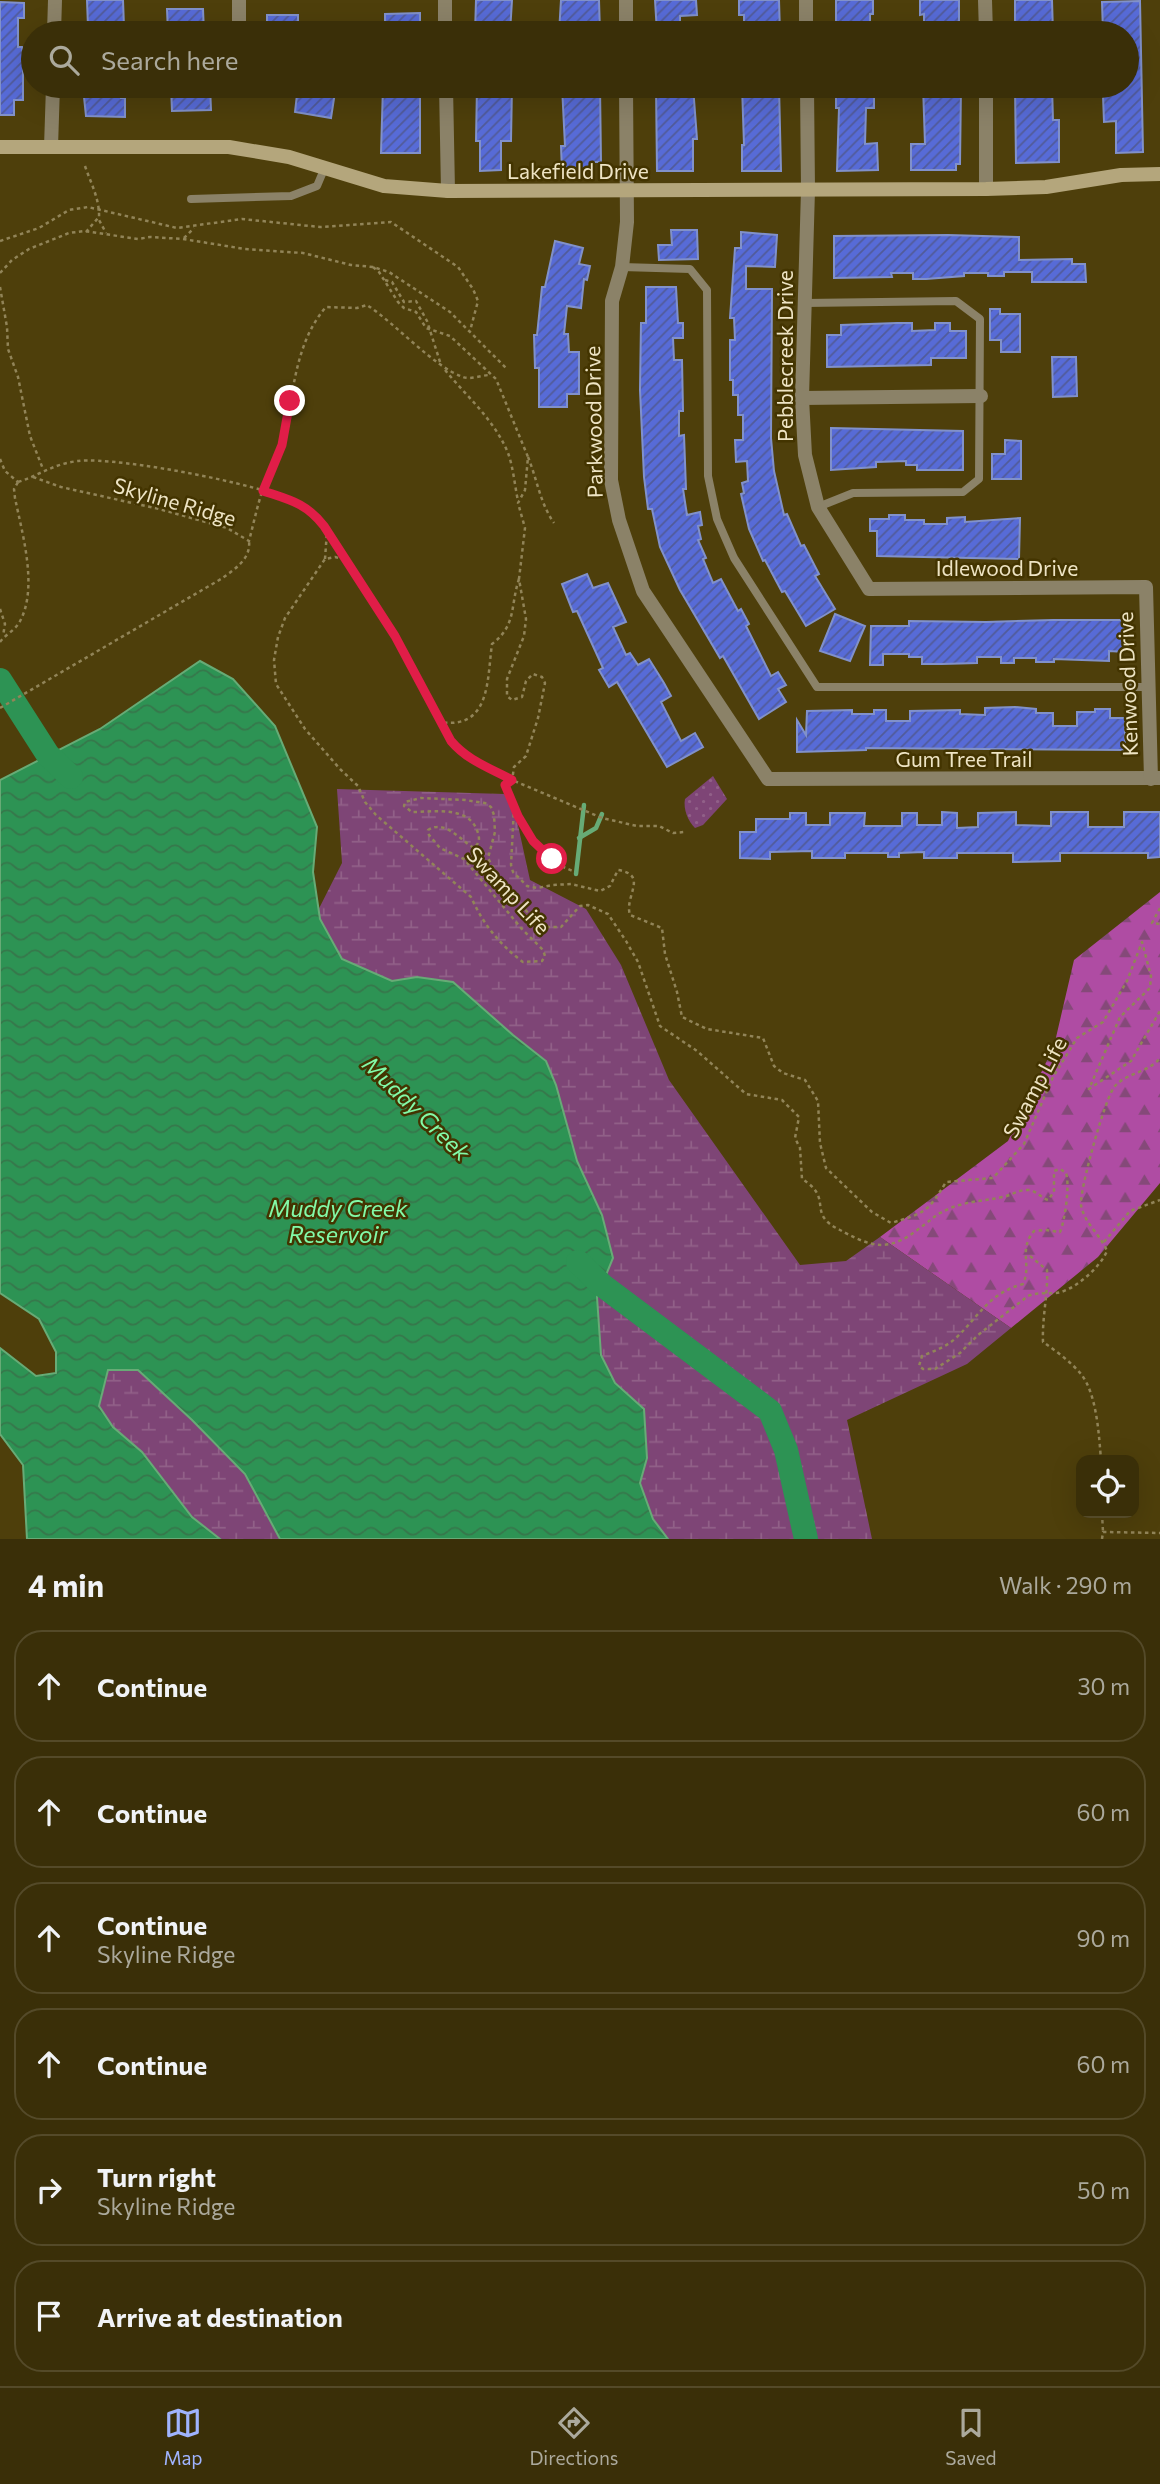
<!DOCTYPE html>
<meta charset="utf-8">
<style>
:root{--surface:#3a2f08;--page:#413712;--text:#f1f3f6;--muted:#aba99c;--line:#544a29;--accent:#9fb3fd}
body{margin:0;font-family:Commissioner,sans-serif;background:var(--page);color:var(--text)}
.controls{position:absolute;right:21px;bottom:21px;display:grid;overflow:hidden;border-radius:14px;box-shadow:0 7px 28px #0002}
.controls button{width:63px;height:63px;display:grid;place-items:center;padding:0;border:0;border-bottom:2px solid var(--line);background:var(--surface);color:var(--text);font:35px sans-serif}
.stop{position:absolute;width:21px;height:21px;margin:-16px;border:5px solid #e11d48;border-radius:50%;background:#fff}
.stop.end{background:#e11d48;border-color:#fff;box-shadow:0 2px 7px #0008}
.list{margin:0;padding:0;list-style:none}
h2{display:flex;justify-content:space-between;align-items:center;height:91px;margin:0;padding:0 28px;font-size:30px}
h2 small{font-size:23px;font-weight:400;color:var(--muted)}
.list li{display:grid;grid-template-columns:46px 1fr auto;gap:21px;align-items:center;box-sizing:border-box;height:112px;margin:0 14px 14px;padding:0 14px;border:2px solid var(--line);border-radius:28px}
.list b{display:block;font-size:26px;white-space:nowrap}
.list p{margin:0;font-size:23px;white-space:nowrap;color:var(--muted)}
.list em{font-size:23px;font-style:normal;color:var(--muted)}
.icon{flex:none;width:38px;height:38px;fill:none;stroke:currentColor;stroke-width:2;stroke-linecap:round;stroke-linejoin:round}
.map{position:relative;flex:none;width:1160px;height:1539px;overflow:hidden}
.search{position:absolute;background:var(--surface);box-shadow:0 7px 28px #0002;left:21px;right:21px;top:21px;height:77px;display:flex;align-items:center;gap:18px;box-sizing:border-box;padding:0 24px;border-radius:38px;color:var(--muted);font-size:26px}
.sheet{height:847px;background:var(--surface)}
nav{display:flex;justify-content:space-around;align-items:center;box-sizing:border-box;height:98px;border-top:2px solid var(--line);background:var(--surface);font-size:19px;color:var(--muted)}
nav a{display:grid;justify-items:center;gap:4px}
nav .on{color:var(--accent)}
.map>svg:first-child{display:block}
.grass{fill:url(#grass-dots)}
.forest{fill:url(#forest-firs)}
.wetland{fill:url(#wetland-marsh)}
.water{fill:url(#water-waves);stroke:#67ab76;stroke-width:2}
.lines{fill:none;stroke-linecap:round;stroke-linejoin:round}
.stream{stroke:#67ab76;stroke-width:4.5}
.river{stroke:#2d9354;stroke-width:24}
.building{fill:url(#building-hatch);stroke:#8191ca;stroke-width:2}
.path{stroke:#918458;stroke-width:2.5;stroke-dasharray:3.5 3.5;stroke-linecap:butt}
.lane{stroke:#8b8268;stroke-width:8}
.street{stroke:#8b8268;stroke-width:14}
.secondary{stroke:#b4a67c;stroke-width:14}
.route{stroke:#e11d48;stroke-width:9}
.labels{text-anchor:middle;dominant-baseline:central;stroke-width:5;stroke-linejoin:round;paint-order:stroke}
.street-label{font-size:21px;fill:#eee4c4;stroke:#433400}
.water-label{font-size:23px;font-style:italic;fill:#82faa8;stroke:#433400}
</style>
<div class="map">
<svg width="1160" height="1539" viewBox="0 0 1160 1539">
<defs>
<pattern id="grass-dots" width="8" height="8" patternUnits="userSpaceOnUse" patternTransform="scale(1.75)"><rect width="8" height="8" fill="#7e4576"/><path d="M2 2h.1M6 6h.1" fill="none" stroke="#916088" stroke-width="1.8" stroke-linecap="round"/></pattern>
<pattern id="forest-firs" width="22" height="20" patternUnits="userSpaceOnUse" patternTransform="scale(1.75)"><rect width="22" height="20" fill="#af4ca3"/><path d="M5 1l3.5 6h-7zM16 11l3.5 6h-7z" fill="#854979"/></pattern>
<pattern id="wetland-marsh" width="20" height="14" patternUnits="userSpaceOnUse" patternTransform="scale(1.75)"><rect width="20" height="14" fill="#7e4576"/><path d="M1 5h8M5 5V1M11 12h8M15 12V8" fill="none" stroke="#916088"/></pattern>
<pattern id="water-waves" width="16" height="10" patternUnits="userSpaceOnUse" patternTransform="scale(1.75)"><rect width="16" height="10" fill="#2d9354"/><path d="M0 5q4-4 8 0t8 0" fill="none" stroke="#36774b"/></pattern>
<pattern id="building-hatch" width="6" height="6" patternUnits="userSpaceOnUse" patternTransform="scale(1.75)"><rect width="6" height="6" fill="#576bd7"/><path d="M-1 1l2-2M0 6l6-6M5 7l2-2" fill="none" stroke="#515b99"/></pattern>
</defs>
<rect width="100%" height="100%" fill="#4e3f0b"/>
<!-- grass -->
<path class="grass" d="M713 776 727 799 703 825 695 828C688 821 683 809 685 799Z"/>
<!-- forest -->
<polygon class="forest" points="1160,892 1160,1183 1098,1257 1011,1328 880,1237 1008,1141 1054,1046 1074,960"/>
<!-- wetland -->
<polygon class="wetland" points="337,789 504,794 514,807 530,880 586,909 621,965 669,1080 800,1265 846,1261 880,1237 1011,1328 967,1364 847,1420 872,1539 172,1539 72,1397 342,863"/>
<!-- water -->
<polygon class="water" points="200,661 233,679 275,726 317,827 313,872 320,919 342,959 392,981 417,977 453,982 513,1035 546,1061 556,1085 577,1161 602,1215 613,1258 597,1297 601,1355 615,1383 644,1409 647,1458 640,1483 653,1519 668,1539 280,1539 245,1474 192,1420 138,1370 108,1370 99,1406 113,1427 142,1452 192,1517 220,1539 27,1539 23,1465 0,1434 0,1348 36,1376 56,1373 56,1352 39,1319 0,1293 0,780 100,729"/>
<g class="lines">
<!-- stream -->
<g class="stream">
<polyline points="579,838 596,828 602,814"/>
<polyline points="576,874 584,805"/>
</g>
<!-- river -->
<g class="river">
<polyline points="0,680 48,755 71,777"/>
<polyline points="578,1262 602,1285 770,1411 786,1450 806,1539"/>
</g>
</g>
<!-- building -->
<g class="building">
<polygon points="87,0 123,0 124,27 88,27"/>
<polygon points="476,0 512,0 510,33 475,33"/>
<polygon points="561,0 599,0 600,33 559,33"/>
<polygon points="655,0 696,0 697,15 680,16 680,33 657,33"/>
<polygon points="739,0 779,0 780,33 744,33 744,15 739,15"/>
<polygon points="836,0 873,0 873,14 870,14 870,33 836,33"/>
<polygon points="920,0 959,0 959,33 924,33 924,14 920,15"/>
<polygon points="1015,0 1052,0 1053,33 1015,33"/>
<polygon points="1140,1 1143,152 1116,153 1116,121 1104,122 1103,96 1105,96 1105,86 1127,86 1127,33 1103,33 1102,2"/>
<polygon points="0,2 24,3 24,18 18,18 18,47 22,47 23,54 23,100 14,100 14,115 0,115"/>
<polygon points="167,9 203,9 204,33 168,33"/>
<polygon points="420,13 420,33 385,33 385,14"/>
<rect x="267" y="15" width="31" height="18"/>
<polygon points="87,86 121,86 121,98 125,98 125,117 86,116 84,97 86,97"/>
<polygon points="171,86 210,86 211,110 172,111"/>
<polygon points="298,86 335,92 331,118 295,112"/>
<polygon points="383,86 420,86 420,153 381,153"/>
<polygon points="477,86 512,86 511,141 501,141 501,170 480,171 480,141 476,141"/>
<polygon points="562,86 600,86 601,162 594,162 594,171 562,172 561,146 565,146"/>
<polygon points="656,86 693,86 697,139 693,139 693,171 657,171"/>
<polygon points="742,86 779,86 781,171 742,171 742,145 744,145"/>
<polygon points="836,86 874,86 874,108 866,108 865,144 877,143 878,170 837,171 839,108 836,108"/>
<polygon points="923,86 961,86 960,164 956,164 956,170 911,170 911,144 925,144"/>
<polygon points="1015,86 1052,86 1053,120 1059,120 1059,162 1016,163"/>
<polygon points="671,230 697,230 698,259 659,260 658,245 672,245"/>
<polygon points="741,232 777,235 775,267 746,266 746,289 772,289 771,438 774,471 784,515 787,514 801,546 804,545 819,574 815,576 835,609 806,626 785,591 782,592 765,560 763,561 749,529 741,494 744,493 742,483 748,481 747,461 736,462 735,440 743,440 743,415 738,415 738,395 733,395 733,380 730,380 730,340 735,340 734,318 730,318 735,248 741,248"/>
<polygon points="948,235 1019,237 1019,260 1072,259 1072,264 1085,264 1086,282 1032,282 1032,272 1004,272 1004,276 988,276 988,273 964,273 964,276 926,279 913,279 913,273 891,273 892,277 834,278 834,236"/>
<polygon points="555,241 583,248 579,264 590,266 587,280 584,279 581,308 567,306 564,334 568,334 569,352 579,352 579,394 567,394 567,407 539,407 539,368 535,368 534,335 537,335 542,287 545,287"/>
<polygon points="646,287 676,287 678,323 683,323 683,338 673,338 674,360 682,360 683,411 679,411 679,436 684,435 686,489 683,489 687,515 700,512 702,525 698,526 701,539 698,540 706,558 703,559 713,583 721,579 738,611 741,609 749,624 746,626 771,676 778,672 786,685 778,689 786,702 759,719 723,656 720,658 680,590 660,547 652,509 648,509 644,477 640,390 641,323 646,323"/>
<polygon points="990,309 1000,309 1000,314 1020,314 1020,352 1001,352 1001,340 990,340"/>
<polygon points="897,323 912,323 912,331 935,330 935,323 950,323 950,331 966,331 966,358 931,358 931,365 827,367 827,335 841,335 841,325"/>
<polygon points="1052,357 1076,357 1077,396 1053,397"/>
<polygon points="831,428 963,431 963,470 917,470 917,465 906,465 906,461 876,462 876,467 831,470"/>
<polygon points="1005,440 1021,441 1021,479 992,479 992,454 1005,454"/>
<polygon points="889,515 905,515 905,520 924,520 924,524 947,524 947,518 965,517 965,522 1020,518 1019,559 877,556 877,531 870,531 870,519 889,519"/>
<polygon points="587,574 593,588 608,583 626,622 613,627 626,655 630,653 638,665 649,659 664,683 671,696 661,702 681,741 695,733 703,747 667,767 617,682 609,687 599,670 603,668 577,611 573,612 562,584"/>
<polygon points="835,614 865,626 850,661 820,651"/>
<polygon points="1053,620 1124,620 1124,652 1109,651 1109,661 1054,659 1054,662 1036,662 1036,658 1014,658 1014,663 1001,663 1001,657 977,657 977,663 942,664 922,664 922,657 909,657 909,654 883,654 883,665 870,665 871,626 909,626 909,621 986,622"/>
<polygon points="1015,707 1036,709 1036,713 1053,713 1053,726 1077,726 1077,712 1095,712 1095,709 1110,709 1110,718 1125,718 1125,750 866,748 866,750 797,752 797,720 806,735 807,711 852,710 852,714 874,714 874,710 886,710 886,721 910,721 910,711 960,710 960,714 985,715 985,708"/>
<polygon points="942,812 957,813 957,828 978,827 978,813 1016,812 1016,825 1051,826 1051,812 1088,812 1088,827 1124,827 1124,812 1160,812 1160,857 1148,858 1148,853 1060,853 1060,861 1013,862 1013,853 957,853 957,858 924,858 924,852 899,853 899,857 888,857 888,853 845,853 845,858 812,858 812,851 770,852 770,859 740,858 740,832 756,832 756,819 790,819 790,813 806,813 806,825 830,825 830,813 865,813 864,826 902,826 902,813 917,813 917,825 942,825"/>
</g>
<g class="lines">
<!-- path -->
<g class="path">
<path d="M85 166C91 184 100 199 99 219"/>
<polyline points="86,232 98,218 106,233"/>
<polyline points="184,238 194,228"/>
<polyline points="0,241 39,228 69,210 88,207 177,228 242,219 320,227 391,222 458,267 473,289 478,301 470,331"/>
<polyline points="373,267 379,272 398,302 404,308 416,312 426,328 450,336 496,379 528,457 525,490 518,503 525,528 519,579 526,619 524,636 507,679 507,696 512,700 522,697 526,681 533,674 542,677 545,683 538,718 526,756 514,767 512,781 505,785 518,816 533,841 559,865 575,872"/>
<polyline points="0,273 12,260 29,249 69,233 84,231 138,239 150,237 183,239 245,249 303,253 351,265 373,267 389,272 450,312 506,368"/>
<polyline points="385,280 392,282 404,302 416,301 427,321 441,365"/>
<polyline points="0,287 7,327 8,349 18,377 30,436 43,469"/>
<path d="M445 370C467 397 494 419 508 453 513 466 515 487 518 501"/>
<path d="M528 457C537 479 540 503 554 523"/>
<polyline points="0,459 5,471 18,482"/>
<path d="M33 477 61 487 159 509 227 528 249 541C254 522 258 502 265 483 270 470 279 459 282 444 294 398 293 345 326 307L357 308 367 305C396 324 434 367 463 377 470 380 482 375 490 375"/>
<path d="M18 482C40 475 53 464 78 461 116 456 285 487 313 511 327 524 336 544 346 560"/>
<polyline points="325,559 327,531"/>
<path d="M519 579C510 606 517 625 492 644 487 679 491 730 440 722L395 636 346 560 335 557 325 559 285 618 278 637 274 660 276 684 305 729 340 769 358 786 365 802 376 815 471 897C483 924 500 945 523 962L542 961 545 956 543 950 521 928 464 859 440 848 429 835 428 830C445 819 460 840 474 848 479 843 480 840 478 833 470 805 434 812 412 812L404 806 405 802 421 798 465 800 485 803 491 807 494 815 495 832 488 858 500 881 538 924 546 927H561L580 906 588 905 608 914 626 941 638 962 660 1026 697 1051 746 1094 782 1100 799 1117 795 1138 800 1148 802 1179C835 1199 805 1213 840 1230 851 1236 868 1245 881 1245 903 1245 920 1227 937 1215 959 1201 979 1202 1003 1197 1012 1195 1020 1189 1029 1190 1037 1191 1041 1198 1048 1200L1054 1192V1171L1060 1169 1066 1173C1070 1184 1065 1221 1060 1232L1046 1230 1034 1231C1018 1250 1032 1265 1023 1284 988 1294 980 1315 956 1338 946 1347 934 1351 922 1356L919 1366 923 1369H935L960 1353 978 1335 1028 1296C1039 1291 1050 1295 1061 1292 1078 1287 1101 1266 1107 1251 1100 1234 1084 1223 1081 1205 1079 1192 1106 1094 1115 1086 1128 1072 1148 1073 1160 1058"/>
<polyline points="0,609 5,624 3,636"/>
<path d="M0 642C6 634 14 631 19 623 39 589 22 533 15 498L14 489 18 482"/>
<path d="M0 708 221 579C235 569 251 559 249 541"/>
<polyline points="440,722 459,750 478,764 512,780 602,818 637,826 659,826 673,833 684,832"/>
<path d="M514 807 511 865 513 872 527 886 537 888 553 885 571 884 600 891 610 886 618 870C649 875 624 896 630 915L662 928 665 954 677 992 682 1017 707 1029 763 1038 774 1066 783 1073 805 1080 818 1101 820 1143 826 1168 872 1212 891 1223C925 1213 928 1212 946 1182L993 1178 1024 1144 1053 1077 1077 1038 1103 1022 1127 981 1142 942 1151 976 1150 988 1120 1017 1089 1089 1131 1061 1160 1011"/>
<polyline points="1160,908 1152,923 1160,924"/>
<polyline points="1104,1242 1130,1211 1160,1200"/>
<path d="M1030 1256 1047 1270C1048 1295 1042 1317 1043 1342 1056 1351 1071 1362 1081 1374 1097 1394 1099 1436 1101 1460"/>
<polyline points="1102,1513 1103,1532"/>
<polyline points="1102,1539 1103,1532 1160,1533"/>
</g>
<!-- lane -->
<g class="lane">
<polyline points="191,199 291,196 317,186 325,167"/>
<polyline points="622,267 690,269 707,290 708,476 717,519 734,558 817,687 1148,687"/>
<polyline points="805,303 956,301 980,319 979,479 963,492 853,493 818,507"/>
</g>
<!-- street -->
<g class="street">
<polyline points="445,0 445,33"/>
<polyline points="626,0 626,33"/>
<polyline points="806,0 806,33"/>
<polyline points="985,0 986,33"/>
<polyline points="54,33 55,0"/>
<polyline points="239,33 239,0"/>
<polyline points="252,86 253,90"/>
<polyline points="446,86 448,191"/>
<polyline points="626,86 627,222 622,267 612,301 611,480 619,520 643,591 768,779 1160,778"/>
<polyline points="807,86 808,190 802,398 805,455 818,507 869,589 1146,587 1151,779"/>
<polyline points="986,86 986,189"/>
<polyline points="51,147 53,86"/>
<polyline points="802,398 981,396"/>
</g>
<!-- secondary -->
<polyline class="secondary" points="0,147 229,147 289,157 384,186 448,191 986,189 1046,187 1121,175 1160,174"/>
</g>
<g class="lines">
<!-- route -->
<path class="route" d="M290 401 282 445 263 491C290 500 306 503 324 526L395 636 451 741C468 761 490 768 512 780L505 785 518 816 533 841 552 859"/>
</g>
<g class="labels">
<!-- street labels -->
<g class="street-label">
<text x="578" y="170">Lakefield Drive</text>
<text transform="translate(784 356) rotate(-90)">Pebblecreek Drive</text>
<text transform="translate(593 422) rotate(-91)">Parkwood Drive</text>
<text transform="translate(175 501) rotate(16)">Skyline Ridge</text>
<text x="1007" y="567">Idlewood Drive</text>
<text transform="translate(1127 684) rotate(-92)">Kenwood Drive</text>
<text x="964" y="758">Gum Tree Trail</text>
<text transform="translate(509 890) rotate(47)">Swamp Life</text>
<text transform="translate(1034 1087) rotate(-62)">Swamp Life</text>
</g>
<!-- water labels -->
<g class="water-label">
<text transform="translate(417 1108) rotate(44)">Muddy Creek</text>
<text x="338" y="1208">Muddy Creek<tspan x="338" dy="26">Reservoir</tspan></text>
</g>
</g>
</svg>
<div class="controls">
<button><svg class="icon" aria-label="locate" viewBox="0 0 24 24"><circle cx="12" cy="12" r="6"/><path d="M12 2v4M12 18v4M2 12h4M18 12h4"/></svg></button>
</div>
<div class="stop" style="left:552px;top:859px"></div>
<div class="stop end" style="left:290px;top:401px"></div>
<div class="search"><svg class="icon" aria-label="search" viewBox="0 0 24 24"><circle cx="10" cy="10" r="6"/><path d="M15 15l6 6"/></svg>Search here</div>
</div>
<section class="sheet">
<h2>4 min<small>Walk · 290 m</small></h2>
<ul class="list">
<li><svg class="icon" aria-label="ahead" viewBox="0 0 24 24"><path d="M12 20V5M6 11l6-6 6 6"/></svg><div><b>Continue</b></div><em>30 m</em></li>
<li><svg class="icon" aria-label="ahead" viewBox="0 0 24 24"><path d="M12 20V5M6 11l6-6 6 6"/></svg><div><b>Continue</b></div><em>60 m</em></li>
<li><svg class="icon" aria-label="ahead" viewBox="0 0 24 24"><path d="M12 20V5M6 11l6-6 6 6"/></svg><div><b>Continue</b><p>Skyline Ridge</p></div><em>90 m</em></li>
<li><svg class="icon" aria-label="ahead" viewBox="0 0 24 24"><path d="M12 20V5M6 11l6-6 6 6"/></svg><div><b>Continue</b></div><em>60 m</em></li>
<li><svg class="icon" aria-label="right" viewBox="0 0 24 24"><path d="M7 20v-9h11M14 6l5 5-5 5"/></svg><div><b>Turn right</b><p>Skyline Ridge</p></div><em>50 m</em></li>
<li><svg class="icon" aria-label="arrive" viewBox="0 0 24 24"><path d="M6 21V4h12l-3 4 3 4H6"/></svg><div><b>Arrive at destination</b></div></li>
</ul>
</section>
<nav>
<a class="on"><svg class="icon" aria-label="map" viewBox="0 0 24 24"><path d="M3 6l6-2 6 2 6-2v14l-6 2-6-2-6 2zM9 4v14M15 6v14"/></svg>Map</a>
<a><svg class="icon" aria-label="directions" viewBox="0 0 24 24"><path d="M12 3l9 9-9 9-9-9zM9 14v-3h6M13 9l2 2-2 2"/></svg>Directions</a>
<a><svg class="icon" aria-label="saved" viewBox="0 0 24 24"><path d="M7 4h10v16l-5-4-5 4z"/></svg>Saved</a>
</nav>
